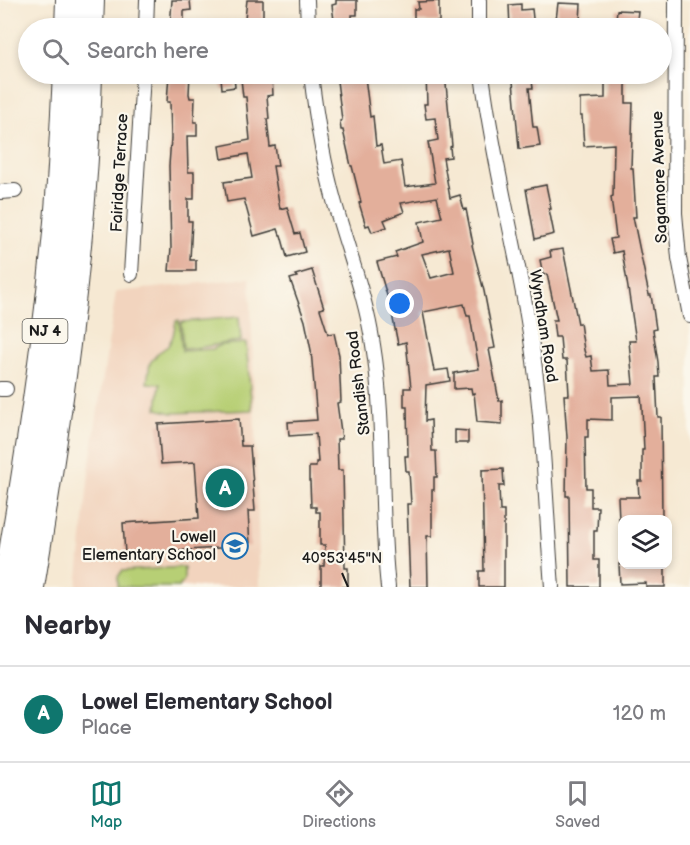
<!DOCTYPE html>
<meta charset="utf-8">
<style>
:root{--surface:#fff;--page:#f7f7f7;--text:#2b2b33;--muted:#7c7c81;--line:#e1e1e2;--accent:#0f766e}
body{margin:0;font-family:"Balsamiq Sans",sans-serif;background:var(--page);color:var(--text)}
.controls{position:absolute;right:18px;bottom:18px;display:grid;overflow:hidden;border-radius:12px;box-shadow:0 3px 9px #0003}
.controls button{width:54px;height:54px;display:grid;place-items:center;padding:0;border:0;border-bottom:2px solid var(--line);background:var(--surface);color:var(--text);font:30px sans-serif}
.you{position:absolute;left:400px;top:304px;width:21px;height:21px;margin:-15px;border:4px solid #fff;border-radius:50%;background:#1a73e8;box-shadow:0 0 0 9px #1a73e833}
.badge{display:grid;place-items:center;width:39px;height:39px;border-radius:50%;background:var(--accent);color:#fff;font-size:20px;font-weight:700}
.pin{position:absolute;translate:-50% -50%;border:3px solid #fff;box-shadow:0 2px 6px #0006}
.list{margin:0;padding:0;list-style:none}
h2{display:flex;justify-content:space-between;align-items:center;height:78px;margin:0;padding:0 24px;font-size:26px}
h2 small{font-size:20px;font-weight:400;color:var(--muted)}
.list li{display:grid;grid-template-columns:39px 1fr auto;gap:18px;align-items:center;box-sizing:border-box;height:96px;padding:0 24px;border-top:2px solid var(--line)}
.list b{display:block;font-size:22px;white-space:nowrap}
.list p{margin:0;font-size:20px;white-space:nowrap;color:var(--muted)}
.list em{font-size:20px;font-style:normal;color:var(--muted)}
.icon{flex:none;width:33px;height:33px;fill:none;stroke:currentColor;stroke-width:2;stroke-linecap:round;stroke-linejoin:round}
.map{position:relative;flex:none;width:690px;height:587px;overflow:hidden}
.search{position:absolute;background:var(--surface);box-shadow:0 3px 9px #0003;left:18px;right:18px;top:18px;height:66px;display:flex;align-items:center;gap:15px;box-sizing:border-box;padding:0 21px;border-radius:33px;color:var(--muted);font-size:22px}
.sheet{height:174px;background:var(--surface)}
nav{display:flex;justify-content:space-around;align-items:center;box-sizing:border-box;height:84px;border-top:2px solid var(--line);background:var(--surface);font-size:16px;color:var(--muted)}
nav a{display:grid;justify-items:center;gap:3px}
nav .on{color:var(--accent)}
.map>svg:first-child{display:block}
.built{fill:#f2d4be}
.green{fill:#b7cf74;stroke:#6a7648;stroke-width:1.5}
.building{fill:#e3af9b;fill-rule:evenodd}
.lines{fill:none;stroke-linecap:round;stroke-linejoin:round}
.street-casing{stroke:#3d3b37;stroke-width:16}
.highway-casing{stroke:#3d3b37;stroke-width:28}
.street{stroke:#fff;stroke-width:14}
.highway{stroke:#fff;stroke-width:26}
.ticks{fill:none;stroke:#1c1c1c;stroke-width:2}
.labels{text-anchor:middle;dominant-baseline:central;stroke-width:4.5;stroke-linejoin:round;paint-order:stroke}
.shield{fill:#fbf7ec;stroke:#5f5e5a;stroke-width:1.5}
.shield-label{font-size:15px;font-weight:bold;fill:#1c1c1c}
.street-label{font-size:16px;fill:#1c1c1c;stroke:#fbf7ec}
.poi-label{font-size:16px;fill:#1c1c1c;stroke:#fbf7ec;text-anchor:end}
.ticks-label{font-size:15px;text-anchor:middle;fill:#1c1c1c;stroke:#fbf7ec;stroke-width:4.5;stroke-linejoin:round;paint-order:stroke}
</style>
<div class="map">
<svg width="690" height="587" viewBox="0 0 690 587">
<rect width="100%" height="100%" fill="#fbf7ec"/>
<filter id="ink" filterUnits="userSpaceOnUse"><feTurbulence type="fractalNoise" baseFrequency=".0167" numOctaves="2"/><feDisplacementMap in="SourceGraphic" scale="12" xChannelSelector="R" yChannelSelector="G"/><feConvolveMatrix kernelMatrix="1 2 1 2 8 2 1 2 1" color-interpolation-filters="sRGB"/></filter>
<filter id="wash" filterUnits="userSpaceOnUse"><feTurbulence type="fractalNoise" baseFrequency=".008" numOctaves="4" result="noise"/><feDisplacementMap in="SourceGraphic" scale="24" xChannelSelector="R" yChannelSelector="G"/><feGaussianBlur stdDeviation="1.35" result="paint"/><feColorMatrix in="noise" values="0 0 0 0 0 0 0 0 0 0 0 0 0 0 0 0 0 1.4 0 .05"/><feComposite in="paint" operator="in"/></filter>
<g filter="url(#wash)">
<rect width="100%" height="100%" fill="#f6e9d3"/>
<!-- built -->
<polygon class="built" points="250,278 260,587 77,587 90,463 116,292"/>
<!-- green -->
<g class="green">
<path d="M239 317 241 341C221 343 203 348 183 349L181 322Z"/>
<polygon points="179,320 182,351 213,349 220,345 246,343 252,410 172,413 157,409 160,384 147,383 150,363 158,353 168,346 173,336 176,321"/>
<polygon points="184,567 184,580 179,587 118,587 118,577 122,571"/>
</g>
<g id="blocks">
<!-- building -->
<g class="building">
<polygon points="172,0 190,0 191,10 184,11 184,28 170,28"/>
<polygon points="247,0 263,0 263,28 244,28"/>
<polygon points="336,0 357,0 357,15 352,15 352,28 335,28 332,5 336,4"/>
<polygon points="439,1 439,22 414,22 414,9 419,9 418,2"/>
<polygon points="558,3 581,4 580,21 556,20"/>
<polygon points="521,4 521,10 532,9 534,28 510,28 509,5"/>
<polygon points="617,10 638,11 636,28 615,28"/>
<polygon points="169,74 190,74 189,94 190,98 195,98 194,122 197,122 197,136 187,136 188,172 194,172 194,199 188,199 188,221 192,221 190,260 196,260 196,271 169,271 171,248 169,166 171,138 170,102 167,102"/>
<path d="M426 74H445L452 146 450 147 451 157 443 158 450 198 460 195 464 210 466 209 473 244 472 245 484 291 495 348 489 349 499 401 502 400V424L477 422 474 393 472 394 471 388 454 389V373L479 369 470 316H467L464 304 423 312 434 371 448 369 450 381 426 385 425 421 431 420 432 451H436L437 477H434V490H432V536H427L428 587H410L407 504H411L409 471H406L405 456H408L407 407H404V388H411L406 342 398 344 391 309 377 262 397 257 395 252 423 242 419 222 442 217 437 197 401 203 404 212 384 220 387 227 372 232 369 225 366 226 359 203 361 202 352 166H351L343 130H341L340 121 342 120 337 81 365 77 370 117 373 116 376 146 381 145 384 164 401 161 405 187 435 183 428 142 438 140 435 118 426 119 424 104H427ZM449 248 454 272 431 278 422 254Z"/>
<polygon points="513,74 531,74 533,88 529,88 533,127 537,127 540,146 519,149 513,81 514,81"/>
<polygon points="612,74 626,74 626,103 633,103 631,168 633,168 636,217 633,217 649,295 651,295 656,329 653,330 658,362 659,377 656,377 658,417 661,417 662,519 619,520 618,497 639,497 638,481 642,481 642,450 644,450 642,408 641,396 612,397 612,420 588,419 588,437 585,437 586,488 591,488 591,507 598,507 597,531 594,531 594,560 599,560 599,587 570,587 569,496 566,496 567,437 564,395 569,395 567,360 562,360 560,337 555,337 553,320 557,320 547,274 543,275 540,260 551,257 550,251 563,249 578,324 580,323 584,350 586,357 591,356 593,371 609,370 610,385 633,384 629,341 636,341 628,288 622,251 613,253 610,239 616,238 611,197 613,196 614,144 584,146 582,116 580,116 580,99 605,98 605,76 612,76"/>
<polygon points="234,75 235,87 222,89 221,77"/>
<polygon points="272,76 273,95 267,96 269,119 267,119 270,147 275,146 278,166 273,166 280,209 287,207 295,234 300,233 305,252 287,257 281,235 280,235 278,229 254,236 244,199 227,202 224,182 252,178 248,154 222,159 220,146 250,140 246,97 243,97 241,79"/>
<polygon points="546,185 551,209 549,209 554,234 535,239 526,189"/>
<polygon points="312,270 324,308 320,309 328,334 334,333 339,355 341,402 337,403 342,439 337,439 338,470 343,470 345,568 348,568 348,587 321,587 321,566 324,566 325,545 320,545 320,512 316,512 316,507 311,507 310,481 309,481 309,467 316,467 316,462 318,462 316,434 289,436 288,422 317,420 311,350 305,321 290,279 297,277 295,275"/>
<polygon points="239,419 241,446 250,446 255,511 248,511 250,546 125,554 123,523 199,518 195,462 161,464 158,424"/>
<polygon points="455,430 468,431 468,443 455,443"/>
<polygon points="503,469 504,486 499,486 500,511 504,511 504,587 479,587 479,571 484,571 482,470"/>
<polygon points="619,564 665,564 665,587 646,587 646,583 620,584"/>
</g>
</g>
</g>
<g filter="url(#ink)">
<use href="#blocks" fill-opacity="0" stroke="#3d3b37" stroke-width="1.5"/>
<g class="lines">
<!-- street casing -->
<g class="street-casing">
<g id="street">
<polyline points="307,0 308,28"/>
<polyline points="479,0 479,28"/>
<polyline points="676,0 675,213 679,258 690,316"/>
<polyline points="146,28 147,0"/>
<path d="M311 74C316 117 323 161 335 204 348 251 366 297 373 345 386 425 379 506 388 587"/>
<path d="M482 74C492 155 513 234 527 315 543 405 545 496 552 587"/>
<polyline points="0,192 15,191"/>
<polyline points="131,274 143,74"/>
<polyline points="0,389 6,389"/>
</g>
</g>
<!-- highway casing -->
<g class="highway-casing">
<g id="highway">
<polyline points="68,28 69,0"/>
<polyline points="90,28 91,0"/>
<path d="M6 587C26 473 44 358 55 243 61 186 63 130 66 74"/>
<path d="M31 587C59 417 84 246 89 74"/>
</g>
</g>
<!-- street -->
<use href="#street" class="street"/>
<!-- highway -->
<use href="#highway" class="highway"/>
</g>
</g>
<!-- ticks -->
<path class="ticks" d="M342 573 348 587"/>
<!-- icons -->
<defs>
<g id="school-ring" transform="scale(1.35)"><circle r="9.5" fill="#fbf7ec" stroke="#1f6fb2" stroke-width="1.5"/><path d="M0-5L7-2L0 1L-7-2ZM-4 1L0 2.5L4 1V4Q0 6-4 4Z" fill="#1f6fb2"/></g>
</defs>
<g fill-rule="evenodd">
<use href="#school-ring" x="235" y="546"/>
</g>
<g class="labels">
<!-- shield labels -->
<rect class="shield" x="22.5" y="319" width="45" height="24" rx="4.5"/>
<g class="shield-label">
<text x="45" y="331">NJ 4</text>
</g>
<!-- street labels -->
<g class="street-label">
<text transform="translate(120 173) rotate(-87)">Fairidge Terrace</text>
<text transform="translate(660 177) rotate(-92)">Sagamore Avenue</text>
<text transform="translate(543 326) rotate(81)">Wyndham Road</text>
<text transform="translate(359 383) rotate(-97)">Standish Road</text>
</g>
<!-- poi labels -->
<g class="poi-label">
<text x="216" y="537">Lowell<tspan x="216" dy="18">Elementary School</tspan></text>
</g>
</g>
<g class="ticks-label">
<text x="342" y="563">40°53'45"N</text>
</g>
</svg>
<div class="controls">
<button><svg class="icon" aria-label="layers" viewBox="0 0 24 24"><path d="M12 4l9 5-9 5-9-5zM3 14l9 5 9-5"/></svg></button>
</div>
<div class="you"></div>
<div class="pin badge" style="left:225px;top:488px">A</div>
<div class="search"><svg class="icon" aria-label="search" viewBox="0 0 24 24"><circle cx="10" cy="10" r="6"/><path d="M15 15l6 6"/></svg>Search here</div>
</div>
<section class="sheet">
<h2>Nearby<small></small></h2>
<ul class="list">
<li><span class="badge">A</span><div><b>Lowel Elementary School</b><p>Place</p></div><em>120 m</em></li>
</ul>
</section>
<nav>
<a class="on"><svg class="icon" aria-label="map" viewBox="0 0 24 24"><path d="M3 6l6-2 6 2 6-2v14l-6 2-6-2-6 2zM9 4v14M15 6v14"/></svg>Map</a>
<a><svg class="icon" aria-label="directions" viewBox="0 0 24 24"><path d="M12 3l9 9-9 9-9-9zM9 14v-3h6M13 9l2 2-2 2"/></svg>Directions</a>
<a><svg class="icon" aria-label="saved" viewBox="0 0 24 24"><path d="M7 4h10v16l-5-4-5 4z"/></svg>Saved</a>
</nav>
